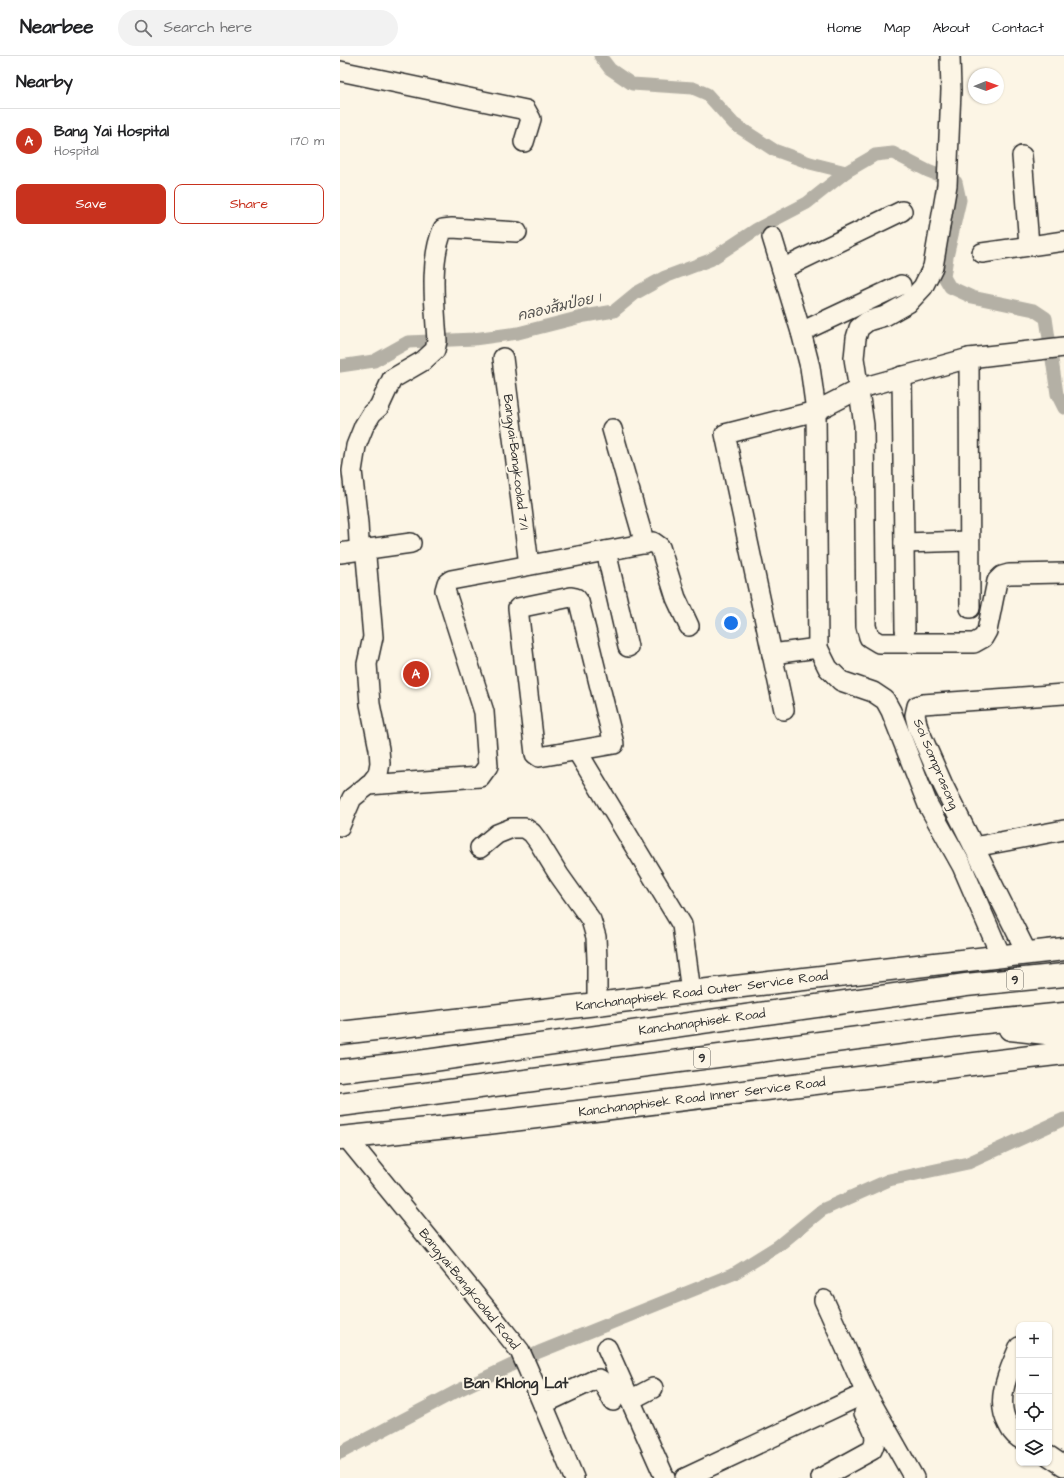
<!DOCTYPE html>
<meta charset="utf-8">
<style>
:root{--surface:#fff;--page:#f2f2f2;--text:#202124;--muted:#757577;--line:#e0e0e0;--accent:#c8321e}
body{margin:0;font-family:"Architects Daughter","Playpen Sans Thai",sans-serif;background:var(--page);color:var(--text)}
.controls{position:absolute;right:12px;bottom:12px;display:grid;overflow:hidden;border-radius:8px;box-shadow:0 1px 3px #0004}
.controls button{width:36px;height:36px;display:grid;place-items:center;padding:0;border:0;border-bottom:1px solid var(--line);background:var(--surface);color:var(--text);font:20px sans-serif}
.compass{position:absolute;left:628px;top:12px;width:36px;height:36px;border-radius:50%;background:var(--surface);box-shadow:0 1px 3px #0004;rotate:89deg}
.you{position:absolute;left:391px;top:567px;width:14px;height:14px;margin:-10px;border:3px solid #fff;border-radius:50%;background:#1a73e8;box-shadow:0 0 0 6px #1a73e833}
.badge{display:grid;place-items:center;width:26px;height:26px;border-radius:50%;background:var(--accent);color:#fff;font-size:13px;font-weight:700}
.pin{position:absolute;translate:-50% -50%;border:2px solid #fff;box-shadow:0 1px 4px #0006}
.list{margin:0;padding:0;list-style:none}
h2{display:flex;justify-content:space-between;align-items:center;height:52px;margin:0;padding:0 16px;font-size:17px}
h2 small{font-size:13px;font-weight:400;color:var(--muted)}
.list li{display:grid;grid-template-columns:26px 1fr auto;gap:12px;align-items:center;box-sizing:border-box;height:64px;padding:0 16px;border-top:1px solid var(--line)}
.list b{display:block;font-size:15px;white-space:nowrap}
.list p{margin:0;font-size:13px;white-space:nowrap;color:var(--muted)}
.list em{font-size:13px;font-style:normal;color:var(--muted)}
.actions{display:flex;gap:8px;padding:12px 16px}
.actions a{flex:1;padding:9px 0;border:1px solid var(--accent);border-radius:8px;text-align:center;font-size:14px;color:var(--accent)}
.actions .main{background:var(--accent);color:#fff}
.icon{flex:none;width:22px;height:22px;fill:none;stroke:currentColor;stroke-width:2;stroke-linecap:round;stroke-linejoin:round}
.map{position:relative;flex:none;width:724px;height:1422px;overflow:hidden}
header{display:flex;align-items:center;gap:24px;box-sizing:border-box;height:56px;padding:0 20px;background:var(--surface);border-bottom:1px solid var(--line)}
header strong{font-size:19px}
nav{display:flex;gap:22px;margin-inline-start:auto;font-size:14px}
.search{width:280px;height:36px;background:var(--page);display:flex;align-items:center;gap:10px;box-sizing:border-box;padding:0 14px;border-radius:22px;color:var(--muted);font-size:15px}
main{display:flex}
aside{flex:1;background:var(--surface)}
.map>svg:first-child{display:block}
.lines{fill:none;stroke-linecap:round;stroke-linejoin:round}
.canal{stroke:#b4b0a5;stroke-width:13}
.minor-casing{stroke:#2b2b2b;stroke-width:22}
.major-casing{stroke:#2b2b2b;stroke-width:25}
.highway-casing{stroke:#2b2b2b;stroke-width:25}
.minor{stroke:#fcf5e5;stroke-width:19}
.major{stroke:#fcf5e5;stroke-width:22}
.highway{stroke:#fcf5e5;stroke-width:22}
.labels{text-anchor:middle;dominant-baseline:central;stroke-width:4;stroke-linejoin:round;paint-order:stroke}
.shield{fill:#fcf5e5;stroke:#6a6863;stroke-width:1}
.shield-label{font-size:12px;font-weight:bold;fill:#2b2b2b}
.street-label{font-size:13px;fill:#2b2b2b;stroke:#fcf5e5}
.water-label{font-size:14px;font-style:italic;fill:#545350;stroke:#fcf5e5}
.quarter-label{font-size:15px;font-weight:bold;fill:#2b2b2b;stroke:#fcf5e5}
</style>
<header>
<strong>Nearbee</strong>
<div class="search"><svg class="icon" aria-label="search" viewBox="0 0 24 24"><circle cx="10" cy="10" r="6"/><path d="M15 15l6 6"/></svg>Search here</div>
<nav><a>Home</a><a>Map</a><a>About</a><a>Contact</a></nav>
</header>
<main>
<aside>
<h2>Nearby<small></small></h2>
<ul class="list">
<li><span class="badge">A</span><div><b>Bang Yai Hospital</b><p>Hospital</p></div><em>170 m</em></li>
</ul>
<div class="actions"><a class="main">Save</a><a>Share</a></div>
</aside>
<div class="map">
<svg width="724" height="1422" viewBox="0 0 724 1422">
<rect width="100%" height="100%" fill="#fcf5e5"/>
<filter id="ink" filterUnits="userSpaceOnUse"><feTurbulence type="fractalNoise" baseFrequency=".025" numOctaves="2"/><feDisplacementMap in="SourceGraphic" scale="8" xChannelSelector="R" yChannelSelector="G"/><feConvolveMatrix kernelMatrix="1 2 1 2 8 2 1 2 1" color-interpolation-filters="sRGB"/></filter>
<g filter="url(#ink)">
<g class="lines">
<!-- canal -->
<g class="canal">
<polyline points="260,0 270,13 292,28 353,32 367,38 394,68 434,94 470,107 506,116"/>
<polyline points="0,310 34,305 68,286 134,283 178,277 245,260 274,255 296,237 325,221 370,204 417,173 467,147 506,116 535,99 553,97 588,115 616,126 620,144 607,201 604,221 610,231 632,241 694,254 706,262 717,338 724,352"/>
<polyline points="0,1397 119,1334 199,1296 393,1218 438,1190 482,1154 549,1124 628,1107 724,1063"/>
</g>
<!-- minor casing -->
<g class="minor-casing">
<g id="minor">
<polyline points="610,0 611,34 607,129 593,211 583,231 568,247 545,260 528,265 519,272 516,282 514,302 524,369 526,570 529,581 539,587 634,587 643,582 647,575 657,525 662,520 669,518 724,517"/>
<polyline points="0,15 186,54 191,63 184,86"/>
<polyline points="682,100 689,189"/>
<polyline points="432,181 461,276 470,311 476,355 478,592 488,612 501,625 533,636 545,644 551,655 588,749 622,810 661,900"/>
<polyline points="642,197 724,185"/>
<polyline points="442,213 562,155"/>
<polyline points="461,276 561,229"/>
<polyline points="163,302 189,509"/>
<polyline points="629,302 630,552"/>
<polyline points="562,320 565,574"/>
<polyline points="272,373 305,488"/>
<polyline points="564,487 629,485"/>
<polyline points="266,495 288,591"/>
<polyline points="0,497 71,487"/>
<polygon points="231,541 236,542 239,546 274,688 199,701 195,698 178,552"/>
<polyline points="432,598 478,592"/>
<polyline points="444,654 385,378 476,355 519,333 532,329 629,302 724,291"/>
<polyline points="237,695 342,869 351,936"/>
<polyline points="28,729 140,721 148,710 144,656 105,534 107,527 111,524 313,486 320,491 336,542 349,570"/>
<path d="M0 770 12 742 31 727 38 718 40 707 39 693 30 648 27 608 33 581 26 501 21 493 19 485 18 467 12 415 16 390 24 370 32 357 39 351 52 323 83 305 95 294 97 285C95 250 89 206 103 173L112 172 177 176"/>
<polyline points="634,791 724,774"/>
<polyline points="140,792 157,778 172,772 185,772 192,777 198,785 219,819 251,864 256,881 257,904 257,948"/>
<polyline points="687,897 603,729 578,672 575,659 577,650 583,648 724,638"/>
<polyline points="7,1082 149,1256 180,1295 188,1313 234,1422"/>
<polyline points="484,1244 526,1337 574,1422"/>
<path d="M679 1291C670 1314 654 1343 668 1368 671 1374 673 1378 679 1382"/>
<polyline points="267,1292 325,1422"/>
<polyline points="290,1344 313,1332"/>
<polyline points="203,1348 254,1324 259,1323 262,1325 273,1345"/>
<polyline points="709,1400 724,1410"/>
<polyline points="345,1422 526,1337"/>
<path d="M481 1422 532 1394C539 1380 532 1370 524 1357"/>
</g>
</g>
<!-- major casing -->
<g class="major-casing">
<g id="major">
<polyline points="0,977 257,948 351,936 724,893"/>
<polyline points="0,1082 147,1067 724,997"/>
</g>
</g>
<!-- highway casing -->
<g class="highway-casing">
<g id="highway">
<polyline points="670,973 724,979"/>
<polyline points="0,1015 79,1006 626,929 724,919"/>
<polyline points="0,1049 626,968 724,958"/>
</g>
</g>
<!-- minor -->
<use href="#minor" class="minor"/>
<!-- major -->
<use href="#major" class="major"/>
<!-- highway -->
<use href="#highway" class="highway"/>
</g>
</g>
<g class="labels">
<!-- shield labels -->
<g class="shield">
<rect x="667" y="914" width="16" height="20" rx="3"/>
<rect x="354" y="992" width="16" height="20" rx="3"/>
</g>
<g class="shield-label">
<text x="675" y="924">9</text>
<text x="362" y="1002">9</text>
</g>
<!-- street labels -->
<g class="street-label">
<text transform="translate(176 406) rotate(83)">Bangyai-Bangkoolad 7/1</text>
<text transform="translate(596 708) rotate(67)">Soi Somprasong</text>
<text transform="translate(362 935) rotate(-7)">Kanchanaphisek Road Outer Service Road</text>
<text transform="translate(362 966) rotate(-8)">Kanchanaphisek Road</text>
<text transform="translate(362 1041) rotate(-7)">Kanchanaphisek Road Inner Service Road</text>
<text transform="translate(129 1233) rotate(51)">Bangyai-Bangkoolad Road</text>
</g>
<!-- water labels -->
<g class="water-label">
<text transform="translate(219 251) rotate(-13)">คลองส้มป่อย 1</text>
</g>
<!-- quarter labels -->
<g class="quarter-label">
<text x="176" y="1327">Ban Khlong Lat</text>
</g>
</g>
</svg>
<div class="controls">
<button>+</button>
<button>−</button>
<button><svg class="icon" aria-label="locate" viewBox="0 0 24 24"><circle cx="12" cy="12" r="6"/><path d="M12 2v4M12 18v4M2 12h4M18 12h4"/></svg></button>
<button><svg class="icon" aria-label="layers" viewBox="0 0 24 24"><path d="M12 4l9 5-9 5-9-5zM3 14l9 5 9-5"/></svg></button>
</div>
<svg class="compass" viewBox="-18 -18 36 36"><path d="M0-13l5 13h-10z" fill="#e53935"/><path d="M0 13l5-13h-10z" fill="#757577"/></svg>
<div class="you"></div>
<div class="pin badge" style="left:76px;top:618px">A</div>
</div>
</main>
